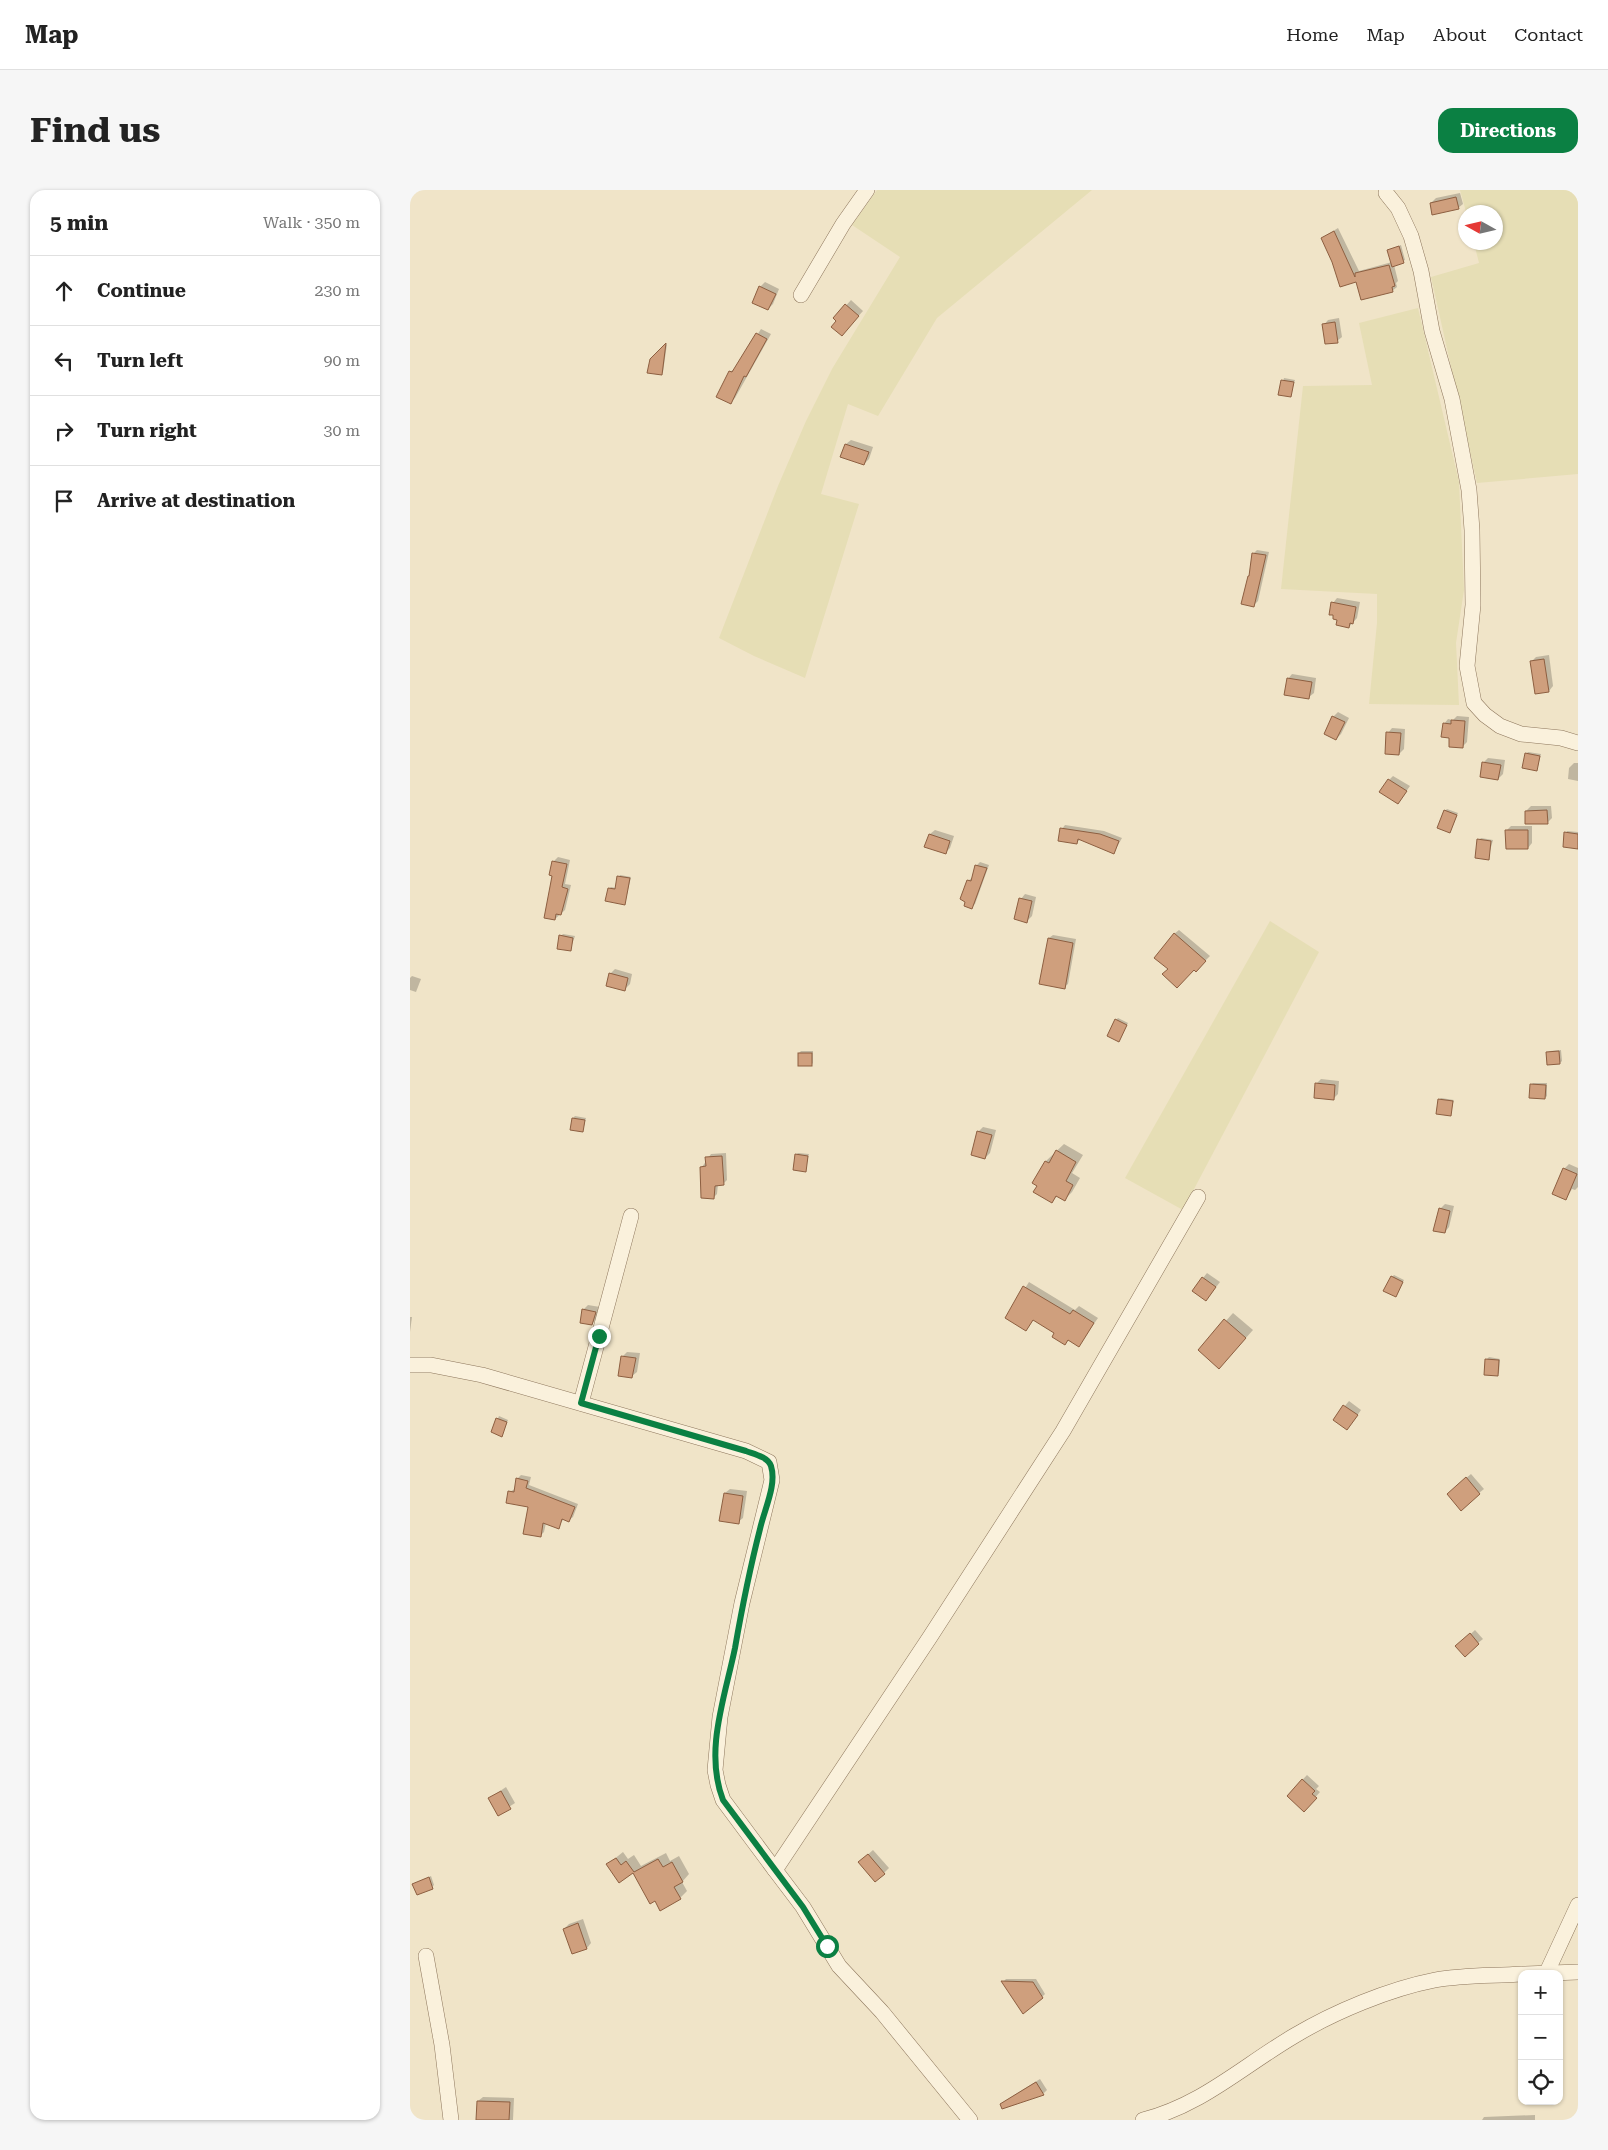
<!DOCTYPE html>
<meta charset="utf-8">
<style>
:root{--surface:#fff;--page:#f6f6f6;--text:#222;--muted:#767676;--line:#e0e0e0;--accent:#0b8043}
body{margin:0;font-family:"Roboto Serif",serif;background:var(--page);color:var(--text)}
.controls{position:absolute;right:15px;bottom:15px;display:grid;overflow:hidden;border-radius:10px;box-shadow:0 1px 4px #0004}
.controls button{width:45px;height:45px;display:grid;place-items:center;padding:0;border:0;border-bottom:1px solid var(--line);background:var(--surface);color:var(--text);font:25px sans-serif}
.compass{position:absolute;left:1048px;top:15px;width:45px;height:45px;border-radius:50%;background:var(--surface);box-shadow:0 1px 4px #0004;rotate:278deg}
.stop{position:absolute;width:15px;height:15px;margin:-11px;border:4px solid #0b8043;border-radius:50%;background:#fff}
.stop.end{background:#0b8043;border-color:#fff;box-shadow:0 1px 5px #0008}
.list{margin:0;padding:0;list-style:none}
h2{display:flex;justify-content:space-between;align-items:center;height:65px;margin:0;padding:0 20px;font-size:21px}
h2 small{font-size:16px;font-weight:400;color:var(--muted)}
.list li{display:grid;grid-template-columns:32px 1fr auto;gap:15px;align-items:center;box-sizing:border-box;height:70px;padding:0 20px;border-top:1px solid var(--line)}
.list b{display:block;font-size:19px;white-space:nowrap}
.list em{font-size:16px;font-style:normal;color:var(--muted)}
.icon{flex:none;width:28px;height:28px;fill:none;stroke:currentColor;stroke-width:2;stroke-linecap:round;stroke-linejoin:round}
.map{position:relative;flex:none;width:1168px;height:1930px;overflow:hidden;border-radius:15px}
header{display:flex;align-items:center;gap:30px;box-sizing:border-box;height:70px;padding:0 25px;background:var(--surface);border-bottom:1px solid var(--line)}
header strong{font-size:24px}
nav{display:flex;gap:28px;margin-inline-start:auto;font-size:18px}
.intro{display:flex;align-items:center;justify-content:space-between;box-sizing:border-box;height:120px;padding:0 30px}
h1{margin:0;font-size:35px}
.button{padding:12px 22px;border-radius:15px;background:var(--accent);color:#fff;font-size:18px;font-weight:700}
main{display:flex;gap:30px;padding:0 30px}
aside{flex:1;background:var(--surface);border-radius:15px;box-shadow:0 1px 4px #0004}
.map>svg:first-child{display:block}
.farmland{fill:#e6deb5}
.shadow{fill:#0003}
.building{fill:#cf9f7d;stroke:#8d5f41}
.lines{fill:none;stroke-linecap:round;stroke-linejoin:round}
.minor-casing{stroke:#8d765c;stroke-width:16}
.minor{stroke:#faf1dc;stroke-width:15}
.route{stroke:#0b8043;stroke-width:6}
</style>
<header>
<strong>Map</strong>
<nav><a>Home</a><a>Map</a><a>About</a><a>Contact</a></nav>
</header>
<div class="intro"><h1>Find us</h1><a class="button">Directions</a></div>
<main>
<aside>
<h2>5 min<small>Walk · 350 m</small></h2>
<ul class="list">
<li><svg class="icon" aria-label="ahead" viewBox="0 0 24 24"><path d="M12 20V5M6 11l6-6 6 6"/></svg><div><b>Continue</b></div><em>230 m</em></li>
<li><svg class="icon" aria-label="left" viewBox="0 0 24 24"><path d="M17 20v-9H6M10 6l-5 5 5 5"/></svg><div><b>Turn left</b></div><em>90 m</em></li>
<li><svg class="icon" aria-label="right" viewBox="0 0 24 24"><path d="M7 20v-9h11M14 6l5 5-5 5"/></svg><div><b>Turn right</b></div><em>30 m</em></li>
<li><svg class="icon" aria-label="arrive" viewBox="0 0 24 24"><path d="M6 21V4h12l-3 4 3 4H6"/></svg><div><b>Arrive at destination</b></div></li>
</ul>
</aside>
<div class="map">
<svg width="1168" height="1930" viewBox="0 0 1168 1930">
<rect width="100%" height="100%" fill="#f0e4c8"/>
<!-- farmland -->
<g class="farmland">
<polygon points="467,0 682,0 527,128 468,226 438,214 411,304 449,314 395,488 344,466 309,448 368,296 396,231 422,179 490,67 442,35"/>
<polygon points="1050,0 1168,0 1168,284 1067,293 1021,87 1069,73 1064,53 1086,52 1086,22 1056,22"/>
<polygon points="1008,118 1049,292 1054,400 1046,453 1049,515 959,514 967,433 967,404 871,399 893,196 962,195 949,133"/>
<polygon points="860,731 909,762 773,1020 715,988"/>
</g>
<!-- shadow -->
<g class="shadow">
<polygon points="1050,3 1053,14 1048,18 1021,13 1026,8"/>
<polygon points="928,38 949,81 982,72 978,60 991,55 995,70 984,75 988,91 986,93 987,97 982,101 947,90 923,72 912,48"/>
<polygon points="355,92 369,99 363,114 358,119 350,97"/>
<polygon points="441,110 453,121 436,140 425,128"/>
<polygon points="929,128 932,147 927,151 914,135 918,130"/>
<polygon points="351,139 361,144 325,208 321,212 320,182 326,178"/>
<polygon points="257,154 253,182 251,184 241,170"/>
<polygon points="874,188 885,190 880,206 870,204"/>
<polygon points="441,250 463,257 459,269 454,274 432,266 436,254"/>
<polygon points="847,360 859,362 848,411 844,415 843,364"/>
<polygon points="927,408 950,412 947,428 939,437 929,429 923,413"/>
<polygon points="1139,465 1143,496 1139,501 1121,472 1126,467"/>
<polygon points="882,484 906,488 904,503 899,507 878,489"/>
<polygon points="928,522 939,528 931,544 926,549 923,527"/>
<polygon points="1047,526 1059,527 1057,552 1052,557 1041,546 1034,534 1038,529 1043,530"/>
<polygon points="982,538 995,539 994,559 989,564 978,543"/>
<polygon points="1118,562 1131,564 1127,580 1116,564"/>
<polygon points="1078,568 1095,570 1093,584 1088,589 1071,586 1074,572"/>
<polygon points="1164,573 1168,573 1168,591 1158,589 1159,578"/>
<polygon points="983,586 1000,596 988,613 979,590"/>
<polygon points="1121,616 1141,616 1142,628 1137,633 1116,621"/>
<polygon points="1037,619 1048,623 1040,642 1035,621"/>
<polygon points="655,635 694,641 712,648 704,662 671,649 667,652 652,639"/>
<polygon points="1101,636 1122,636 1122,653 1118,658 1096,641"/>
<polygon points="525,640 544,646 540,658 535,663 516,656 520,644"/>
<polygon points="1157,641 1168,642 1168,657 1154,656"/>
<polygon points="1071,648 1083,650 1078,668 1069,650"/>
<polygon points="148,667 160,670 155,694 161,695 155,720 145,729 144,685 141,684 144,671"/>
<polygon points="570,672 579,675 565,714 561,717 558,691 563,687 566,676"/>
<polygon points="210,685 221,687 215,713 199,699 201,697 206,698"/>
<polygon points="615,704 626,707 622,726 617,731 611,709"/>
<polygon points="769,740 800,766 786,780 759,779 764,744"/>
<polygon points="153,744 165,746 160,760 151,746"/>
<polygon points="643,745 666,749 658,794 654,797 639,748"/>
<polygon points="205,779 222,784 220,794 215,799 200,784"/>
<polygon points="2,786 11,789 6,802 0,800 0,788"/>
<polygon points="708,828 718,833 709,850 706,830"/>
<polygon points="1151,860 1152,871 1150,873 1138,863 1140,861"/>
<polygon points="391,861 403,861 403,873 401,875 389,863"/>
<polygon points="911,889 929,891 928,904 923,909 906,894"/>
<polygon points="1123,893 1137,893 1137,906 1135,908 1121,895"/>
<polygon points="1031,908 1044,910 1040,925 1029,910"/>
<polygon points="165,926 176,928 173,940 163,928"/>
<polygon points="573,937 586,940 580,963 575,968 568,942"/>
<polygon points="654,954 673,965 662,983 670,988 662,1002 655,1009 648,1005 642,1012 628,995 636,971"/>
<polygon points="316,963 317,990 313,994 308,994 307,1004 303,1008 292,977 301,964"/>
<polygon points="388,963 399,964 395,980 386,965"/>
<polygon points="1159,974 1168,978 1168,997 1165,1000 1162,999 1156,1009 1154,979"/>
<polygon points="1035,1014 1044,1016 1039,1037 1035,1042 1030,1019"/>
<polygon points="797,1083 810,1092 796,1110 793,1088"/>
<polygon points="984,1085 994,1090 987,1104 982,1087"/>
<polygon points="619,1092 665,1120 669,1116 688,1128 669,1155 659,1149 655,1154 646,1143 624,1129 616,1140 596,1128"/>
<polygon points="178,1115 190,1117 186,1129 182,1134 173,1120"/>
<polygon points="823,1123 843,1140 816,1170 790,1160"/>
<polygon points="0,1127 2,1127 0,1142"/>
<polygon points="217,1162 230,1163 227,1182 222,1186 210,1185 213,1166"/>
<polygon points="1079,1167 1090,1169 1089,1183 1087,1185 1077,1169"/>
<polygon points="939,1211 951,1220 942,1233 924,1229"/>
<polygon points="89,1226 98,1230 92,1245 82,1242"/>
<polygon points="1061,1284 1074,1299 1069,1303 1043,1299"/>
<polygon points="111,1285 121,1287 119,1295 168,1314 163,1327 159,1330 154,1328 148,1338 136,1333 134,1342 131,1345 120,1316 100,1302 106,1298 107,1289"/>
<polygon points="320,1299 337,1301 333,1328 328,1332 315,1303"/>
<polygon points="1065,1440 1073,1449 1068,1453 1052,1452"/>
<polygon points="897,1585 909,1596 906,1599 910,1602 894,1620 878,1605"/>
<polygon points="96,1597 105,1613 88,1624 80,1608"/>
<polygon points="463,1660 479,1678 474,1683 454,1668"/>
<polygon points="213,1662 218,1669 224,1665 231,1676 256,1663 260,1671 269,1666 279,1684 272,1692 277,1701 270,1708 245,1710 241,1712 224,1682 209,1691 198,1674"/>
<polygon points="21,1686 24,1695 22,1697 4,1694"/>
<polygon points="173,1729 181,1753 177,1758 163,1763 154,1739 159,1734"/>
<polygon points="596,1789 626,1789 635,1804 632,1807 593,1792"/>
<polygon points="630,1889 637,1900 634,1903 593,1917 591,1914 595,1911"/>
<polygon points="73,1907 104,1908 103,1930 67,1930 68,1911"/>
<polygon points="1125,1925 1125,1930 1072,1930 1074,1927"/>
</g>
<!-- building -->
<g class="building">
<polygon points="1046,7 1049,19 1022,25 1020,13"/>
<polygon points="924,41 945,87 945,83 979,75 985,96 982,97 983,102 951,110 946,92 930,97 922,72 911,48"/>
<polygon points="989,56 994,73 982,77 977,60"/>
<polygon points="349,96 366,104 358,120 342,113"/>
<polygon points="435,114 449,126 432,146 421,137 426,131 423,128"/>
<polygon points="925,132 928,153 915,154 912,134"/>
<polygon points="346,143 357,149 336,187 334,186 321,214 306,207 319,181 322,182"/>
<polygon points="256,153 252,185 237,183 240,169"/>
<polygon points="871,190 884,192 881,207 868,205"/>
<polygon points="435,254 459,262 454,275 430,267"/>
<polygon points="842,363 856,365 844,417 831,414 838,386 839,386"/>
<polygon points="921,412 946,417 943,434 940,433 939,438 926,435 927,430 923,429 923,425 919,425"/>
<polygon points="1134,469 1139,502 1125,504 1120,471"/>
<polygon points="877,488 902,492 899,509 874,505"/>
<polygon points="922,526 935,532 926,550 914,544"/>
<polygon points="1041,530 1055,531 1053,558 1039,557 1039,548 1031,547 1033,533 1041,534"/>
<polygon points="976,542 991,543 989,565 975,564"/>
<polygon points="1115,563 1130,566 1127,581 1112,578"/>
<polygon points="1072,572 1091,575 1088,590 1070,587"/>
<polygon points="978,589 997,601 988,614 969,602"/>
<polygon points="1034,620 1047,625 1040,643 1027,638"/>
<polygon points="1137,620 1138,634 1115,634 1115,621"/>
<polygon points="650,638 690,644 709,651 704,664 668,649 667,654 648,651"/>
<polygon points="1095,640 1118,640 1118,659 1096,659"/>
<polygon points="1154,642 1168,644 1168,659 1153,657"/>
<polygon points="519,644 540,651 536,664 514,657"/>
<polygon points="1067,649 1081,651 1079,670 1065,668"/>
<polygon points="142,671 157,674 152,697 158,699 151,725 146,724 145,730 134,728 142,686 139,685"/>
<polygon points="565,675 577,678 562,719 554,716 555,712 550,709 557,690 561,691"/>
<polygon points="207,686 220,688 215,715 195,711 198,698 205,699"/>
<polygon points="609,708 622,711 617,733 604,729"/>
<polygon points="764,743 796,771 786,782 784,780 767,798 752,784 758,779 744,768"/>
<polygon points="149,745 163,748 161,761 147,759"/>
<polygon points="638,748 663,753 655,799 629,794"/>
<polygon points="199,783 218,788 215,801 196,796"/>
<polygon points="705,829 717,835 709,852 697,846"/>
<polygon points="1149,861 1150,874 1137,875 1136,862"/>
<rect x="388" y="863" width="14" height="13"/>
<polygon points="905,893 925,895 924,910 904,908"/>
<polygon points="1120,894 1136,895 1135,909 1119,908"/>
<polygon points="1028,909 1043,911 1041,926 1026,924"/>
<polygon points="162,928 175,930 173,942 160,940"/>
<polygon points="567,941 582,945 575,969 561,965"/>
<polygon points="646,960 666,972 656,991 663,995 655,1011 646,1006 642,1013 623,1002 627,996 622,993 635,971 639,973"/>
<polygon points="385,964 398,966 396,982 383,980"/>
<polygon points="312,966 314,995 305,996 304,1009 291,1008 290,977 296,976 295,967"/>
<polygon points="1153,978 1167,984 1156,1010 1142,1004"/>
<polygon points="1029,1018 1040,1021 1035,1043 1023,1041"/>
<polygon points="981,1086 993,1092 986,1107 973,1101"/>
<polygon points="792,1087 806,1097 796,1111 782,1101"/>
<polygon points="613,1096 660,1124 663,1120 684,1133 669,1157 658,1150 655,1155 642,1147 644,1143 623,1130 616,1141 595,1128"/>
<polygon points="172,1119 186,1122 182,1135 170,1133"/>
<polygon points="814,1129 836,1148 809,1179 788,1160"/>
<polygon points="211,1166 226,1168 222,1188 208,1186"/>
<polygon points="1075,1169 1089,1170 1088,1186 1074,1185"/>
<polygon points="933,1215 948,1225 937,1240 923,1230"/>
<polygon points="86,1228 97,1232 92,1247 81,1242"/>
<polygon points="1056,1287 1070,1304 1051,1321 1037,1304"/>
<polygon points="106,1288 118,1291 116,1298 165,1317 159,1332 152,1329 149,1339 133,1333 131,1347 113,1344 118,1317 96,1313 98,1301 104,1302"/>
<polygon points="314,1303 333,1306 329,1334 309,1331"/>
<polygon points="1060,1443 1069,1454 1055,1467 1045,1456"/>
<polygon points="892,1589 905,1601 902,1604 907,1608 894,1622 877,1606"/>
<polygon points="91,1601 101,1619 88,1626 78,1608"/>
<polygon points="458,1664 475,1684 465,1692 448,1672"/>
<polygon points="206,1668 211,1675 216,1671 224,1682 248,1669 253,1677 262,1672 273,1692 264,1697 271,1709 250,1721 245,1711 240,1714 223,1683 209,1693 196,1674"/>
<polygon points="19,1687 23,1699 7,1705 2,1694"/>
<polygon points="168,1733 177,1759 162,1764 153,1739"/>
<polygon points="591,1791 623,1792 633,1808 613,1824"/>
<polygon points="626,1892 634,1905 592,1919 590,1914"/>
<polygon points="67,1911 100,1912 99,1930 66,1930"/>
</g>
<g class="lines">
<!-- minor casing -->
<g class="minor-casing">
<g id="minor">
<polyline points="976,3 988,18 1001,46 1011,81 1022,141 1042,209 1059,300 1062,340 1063,415 1057,476 1064,513 1075,525 1090,536 1111,544 1151,548 1168,553"/>
<polyline points="391,105 433,34 457,0"/>
<polyline points="0,1175 21,1175 72,1185 336,1261 359,1272 362,1290 332,1413 310,1527 305,1580 308,1595 313,1610 365,1680"/>
<polyline points="171,1213 221,1026"/>
<polyline points="16,1766 32,1855 41,1930"/>
<polyline points="1137,1782 1168,1715"/>
<polyline points="1115,1784 1168,1782"/>
<polyline points="560,1930 472,1822 429,1776 393,1717 365,1680 520,1447 653,1241 788,1007"/>
<path d="M733 1930C792 1915 833 1876 884 1846 924 1822 979 1799 1025 1790 1053 1785 1083 1786 1112 1784"/>
</g>
</g>
<!-- minor -->
<use href="#minor" class="minor"/>
</g>
<g class="lines">
<!-- route -->
<path class="route" d="M189 1146 171 1213 336 1261C344 1264 358 1267 361 1276 367 1295 354 1320 350 1339 340 1378 332 1418 325 1458 315 1507 294 1561 313 1610L393 1717 417 1756"/>
</g>
</svg>
<div class="controls">
<button>+</button>
<button>−</button>
<button><svg class="icon" aria-label="locate" viewBox="0 0 24 24"><circle cx="12" cy="12" r="6"/><path d="M12 2v4M12 18v4M2 12h4M18 12h4"/></svg></button>
</div>
<svg class="compass" viewBox="-18 -18 36 36"><path d="M0-13l5 13h-10z" fill="#e53935"/><path d="M0 13l5-13h-10z" fill="#767676"/></svg>
<div class="stop" style="left:417px;top:1756px"></div>
<div class="stop end" style="left:189px;top:1146px"></div>
</div>
</main>
